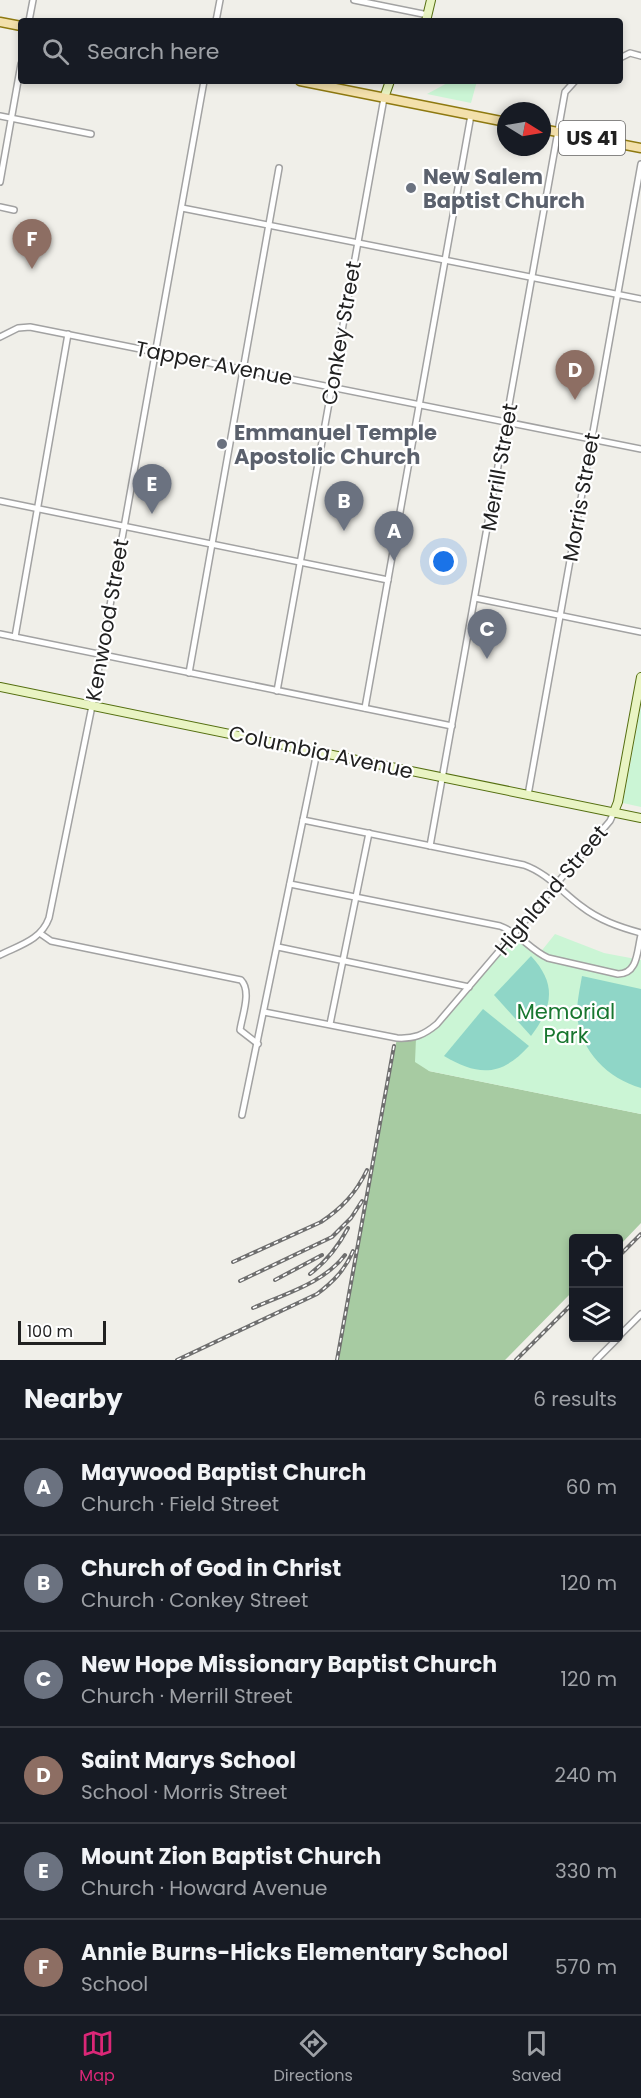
<!DOCTYPE html>
<meta charset="utf-8">
<style>
:root{--surface:#171b24;--page:#242831;--text:#f1f3f6;--muted:#9ea1a6;--line:#363941;--accent:#db2777}
body{margin:0;font-family:Poppins,sans-serif;background:var(--page);color:var(--text)}
.controls{position:absolute;right:18px;bottom:18px;display:grid;overflow:hidden;border-radius:6px;box-shadow:0 3px 9px #0003}
.controls button{width:54px;height:54px;display:grid;place-items:center;padding:0;border:0;border-bottom:2px solid var(--line);background:var(--surface);color:var(--text);font:30px sans-serif}
.compass{position:absolute;left:497px;top:102px;width:54px;height:54px;border-radius:50%;background:var(--surface);box-shadow:0 3px 9px #0003;rotate:101deg}
.scale{position:absolute;left:18px;bottom:15px;width:88px;box-sizing:border-box;padding-left:6px;border:3px solid #212121;border-top:0;font-size:16px;line-height:21px;white-space:nowrap;color:#212121;-webkit-text-stroke:4px #fff;paint-order:stroke}
.you{position:absolute;left:444px;top:562px;width:21px;height:21px;margin:-15px;border:4px solid #fff;border-radius:50%;background:#1a73e8;box-shadow:0 0 0 9px #1a73e833}
.badge{display:grid;place-items:center;width:39px;height:39px;border-radius:50%;background:var(--accent);color:#fff;font-size:20px;font-weight:700}
.pin{position:absolute;translate:-50% -50px;filter:drop-shadow(0 2px 3px #0008)}
.pin::after{content:'';position:absolute;top:32px;width:21px;height:18px;background:inherit;clip-path:polygon(0 0,100% 0,50% 100%)}
.list{margin:0;padding:0;list-style:none}
h2{display:flex;justify-content:space-between;align-items:center;height:78px;margin:0;padding:0 24px;font-size:26px}
h2 small{font-size:20px;font-weight:400;color:var(--muted)}
.list li{display:grid;grid-template-columns:39px 1fr auto;gap:18px;align-items:center;box-sizing:border-box;height:96px;padding:0 24px;border-top:2px solid var(--line)}
.list b{display:block;font-size:22px;white-space:nowrap}
.list p{margin:0;font-size:20px;white-space:nowrap;color:var(--muted)}
.list em{font-size:20px;font-style:normal;color:var(--muted)}
.icon{flex:none;width:33px;height:33px;fill:none;stroke:currentColor;stroke-width:2;stroke-linecap:round;stroke-linejoin:round}
.map{position:relative;flex:none;width:641px;height:1360px;overflow:hidden}
.search{position:absolute;background:var(--surface);box-shadow:0 3px 9px #0003;left:18px;right:18px;top:18px;height:66px;display:flex;align-items:center;gap:15px;box-sizing:border-box;padding:0 21px;border-radius:6px;color:var(--muted);font-size:22px}
.sheet{height:654px;background:var(--surface)}
nav{display:flex;justify-content:space-around;align-items:center;box-sizing:border-box;height:84px;border-top:2px solid var(--line);background:var(--surface);font-size:16px;color:var(--muted)}
nav a{display:grid;justify-items:center;gap:3px}
nav .on{color:var(--accent)}
.map>svg:first-child{display:block}
.forest{fill:#a7cba2}
.park{fill:#cbf5d5}
.pitch{fill:#8fd6c7}
.lines{fill:none;stroke-linecap:round;stroke-linejoin:round}
.street-casing{stroke:#a2a2a2;stroke-width:8}
.secondary-casing{stroke:#556f11;stroke-width:10}
.primary-casing{stroke:#8e7910;stroke-width:11}
.street{stroke:#fff;stroke-width:5}
.secondary{stroke:#e9f4c3;stroke-width:8}
.primary{stroke:#f3e0ab;stroke-width:8}
.rail-casing{stroke:#6f6f6f;stroke-width:4}
.rail{stroke:#fff;stroke-width:1.5;stroke-dasharray:4.5;stroke-linecap:butt}
.worship-dot{fill:#6b7280;stroke:#fff;stroke-width:2}
.labels{text-anchor:middle;dominant-baseline:central;stroke-width:4.5;stroke-linejoin:round;paint-order:stroke}
.shield{fill:#fff;stroke:#646464;stroke-width:1.5}
.shield-label{font-size:20px;font-weight:bold;fill:#212121}
.worship-label{font-size:21px;font-weight:bold;fill:#5b616d;stroke:#fff;text-anchor:start}
.street-label{font-size:21px;fill:#212121;stroke:#fff}
.park-label{font-size:21px;fill:#18762f;stroke:#fff}
</style>
<div class="map">
<svg width="641" height="1360" viewBox="0 0 641 1360">
<rect width="100%" height="100%" fill="#f0efe9"/>
<!-- forest -->
<polygon class="forest" points="397,1038 416,1038 429,1071 641,1114 641,1223 619,1246 618,1238 574,1238 573,1291 505,1360 338,1360"/>
<!-- park -->
<g class="park">
<polygon points="451,81 477,81 471,103 427,94"/>
<polygon points="641,706 641,807 623,803"/>
<polygon points="513,934 539,954 555,934 604,953 641,960 641,1114 429,1071 415,1062 416,1038 429,1031"/>
</g>
<!-- pitch -->
<g class="pitch">
<path d="M531 956C557 984 553 1007 531 1036L494 995Z"/>
<path d="M582 976 641 989V1088C607 1078 580 1051 577 1014 577 1001 580 988 582 976Z"/>
<path d="M483 1009 529 1046C501 1077 478 1076 444 1056Z"/>
</g>
<g class="lines">
<!-- street casing -->
<g class="street-casing">
<g id="street">
<polyline points="354,0 428,15"/>
<polyline points="29,21 33,0"/>
<polyline points="216,21 220,0"/>
<polyline points="620,58 630,53 641,56"/>
<polyline points="0,116 91,134"/>
<polyline points="0,182 21,64"/>
<polyline points="0,207 14,210"/>
<polyline points="182,208 641,299"/>
<polyline points="0,337 18,328 30,327 641,449"/>
<polyline points="0,501 388,580"/>
<polyline points="475,598 641,632"/>
<polyline points="0,634 452,726"/>
<polyline points="15,637 68,334"/>
<polyline points="189,673 279,168"/>
<polyline points="277,691 384,98"/>
<polyline points="365,708 471,115"/>
<polyline points="528,795 641,164"/>
<path d="M303 820 524 865C547 873 562 892 581 906 599 920 619 927 641 933"/>
<polyline points="430,846 565,92 575,81"/>
<path d="M290 884 500 926C518 932 530 950 548 958L618 974C638 974 637 951 641 935"/>
<path d="M41 934 51 941 241 980C252 991 242 1016 240 1030L258 1044"/>
<polyline points="278,947 469,987"/>
<path d="M0 955C20 945 41 940 49 918L92 706 204 81"/>
<path d="M264 1012 397 1038C414 1039 424 1035 437 1024L610 821 614 812"/>
<polyline points="330,1024 369,833"/>
<polyline points="242,1115 317,752"/>
<polyline points="618,1337 641,1314"/>
<polyline points="596,1360 618,1338"/>
</g>
</g>
<!-- secondary casing -->
<g class="secondary-casing">
<g id="secondary">
<polyline points="426,21 431,0"/>
<polyline points="384,98 390,81"/>
<polyline points="0,687 641,818"/>
<polyline points="614,812 618,802 641,677"/>
</g>
</g>
<!-- primary casing -->
<g class="primary-casing">
<g id="primary">
<polyline points="0,22 21,26"/>
<polyline points="300,81 506,122"/>
<polyline points="542,129 641,148"/>
</g>
</g>
<!-- street -->
<use href="#street" class="street"/>
<!-- secondary -->
<use href="#secondary" class="secondary"/>
<!-- primary -->
<use href="#primary" class="primary"/>
<!-- rail casing -->
<g class="rail-casing">
<g id="rail">
<polyline points="618,1257 641,1234"/>
<path d="M233 1262 321 1222C342 1208 356 1193 367 1170"/>
<path d="M310 1274C327 1261 338 1247 348 1228"/>
<polyline points="275,1280 322,1255"/>
<polyline points="240,1281 332,1237 351,1218 362,1201"/>
<path d="M253 1308C284 1294 324 1283 345 1255"/>
<path d="M177 1360 317 1294C333 1282 345 1270 353 1251"/>
<polyline points="337,1360 394,1046"/>
<polyline points="516,1360 574,1302"/>
</g>
</g>
<!-- rail -->
<use href="#rail" class="rail"/>
</g>
<!-- markers -->
<g class="worship-dot">
<circle cx="411" cy="188" r="6"/>
<circle cx="222" cy="444" r="6"/>
</g>
<g class="labels">
<!-- shield labels -->
<rect class="shield" x="559" y="121" width="66" height="34" rx="4.5"/>
<g class="shield-label">
<text x="592" y="138">US 41</text>
</g>
<!-- worship labels -->
<g class="worship-label">
<text x="423" y="176">New Salem<tspan x="423" dy="24">Baptist Church</tspan></text>
<text x="234" y="432">Emmanuel Temple<tspan x="234" dy="24">Apostolic Church</tspan></text>
</g>
<!-- street labels -->
<g class="street-label">
<text transform="translate(341 333) rotate(-80)">Conkey Street</text>
<text transform="translate(214 363) rotate(11)">Tapper Avenue</text>
<text transform="translate(499 467) rotate(-80)">Merrill Street</text>
<text transform="translate(581 497) rotate(-80)">Morris Street</text>
<text transform="translate(107 620) rotate(-80)">Kenwood Street</text>
<text transform="translate(321 752) rotate(12)">Columbia Avenue</text>
<text transform="translate(551 890) rotate(-50)">Highland Street</text>
</g>
<!-- park labels -->
<g class="park-label">
<text x="566" y="1011">Memorial<tspan x="566" dy="24">Park</tspan></text>
</g>
</g>
</svg>
<div class="controls">
<button><svg class="icon" aria-label="locate" viewBox="0 0 24 24"><circle cx="12" cy="12" r="6"/><path d="M12 2v4M12 18v4M2 12h4M18 12h4"/></svg></button>
<button><svg class="icon" aria-label="layers" viewBox="0 0 24 24"><path d="M12 4l9 5-9 5-9-5zM3 14l9 5 9-5"/></svg></button>
</div>
<svg class="compass" viewBox="-18 -18 36 36"><path d="M0-13l5 13h-10z" fill="#e53935"/><path d="M0 13l5-13h-10z" fill="#9ea1a6"/></svg>
<div class="scale">100 m</div>
<div class="you"></div>
<div class="pin badge" style="left:394px;top:561px;background:#6b7280">A</div>
<div class="pin badge" style="left:344px;top:531px;background:#6b7280">B</div>
<div class="pin badge" style="left:487px;top:659px;background:#6b7280">C</div>
<div class="pin badge" style="left:575px;top:400px;background:#8d6e63">D</div>
<div class="pin badge" style="left:152px;top:514px;background:#6b7280">E</div>
<div class="pin badge" style="left:32px;top:269px;background:#8d6e63">F</div>
<div class="search"><svg class="icon" aria-label="search" viewBox="0 0 24 24"><circle cx="10" cy="10" r="6"/><path d="M15 15l6 6"/></svg>Search here</div>
</div>
<section class="sheet">
<h2>Nearby<small>6 results</small></h2>
<ul class="list">
<li><span class="badge" style="background:#6b7280">A</span><div><b>Maywood Baptist Church</b><p>Church · Field Street</p></div><em>60 m</em></li>
<li><span class="badge" style="background:#6b7280">B</span><div><b>Church of God in Christ</b><p>Church · Conkey Street</p></div><em>120 m</em></li>
<li><span class="badge" style="background:#6b7280">C</span><div><b>New Hope Missionary Baptist Church</b><p>Church · Merrill Street</p></div><em>120 m</em></li>
<li><span class="badge" style="background:#8d6e63">D</span><div><b>Saint Marys School</b><p>School · Morris Street</p></div><em>240 m</em></li>
<li><span class="badge" style="background:#6b7280">E</span><div><b>Mount Zion Baptist Church</b><p>Church · Howard Avenue</p></div><em>330 m</em></li>
<li><span class="badge" style="background:#8d6e63">F</span><div><b>Annie Burns-Hicks Elementary School</b><p>School</p></div><em>570 m</em></li>
</ul>
</section>
<nav>
<a class="on"><svg class="icon" aria-label="map" viewBox="0 0 24 24"><path d="M3 6l6-2 6 2 6-2v14l-6 2-6-2-6 2zM9 4v14M15 6v14"/></svg>Map</a>
<a><svg class="icon" aria-label="directions" viewBox="0 0 24 24"><path d="M12 3l9 9-9 9-9-9zM9 14v-3h6M13 9l2 2-2 2"/></svg>Directions</a>
<a><svg class="icon" aria-label="saved" viewBox="0 0 24 24"><path d="M7 4h10v16l-5-4-5 4z"/></svg>Saved</a>
</nav>
